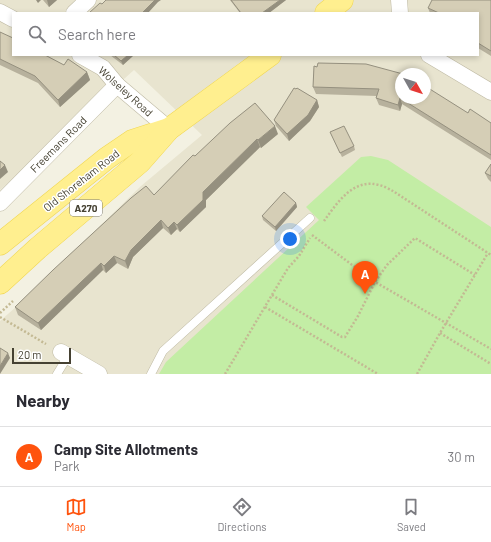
<!DOCTYPE html>
<style>
:root{--surface:#fff;--page:#f7f7f7;--text:#2b2b33;--muted:#7c7c81;--line:#e1e1e2;--accent:#ff530d}
body{margin:0;font-family:Barlow,sans-serif;background:var(--page);color:var(--text)}
.compass{position:absolute;left:395px;top:68px;width:36px;height:36px;border-radius:50%;background:var(--surface);box-shadow:0 2px 6px #0003;rotate:129deg}
.scale{position:absolute;left:12px;bottom:10px;width:59px;box-sizing:border-box;padding-left:4px;border:2px solid #454132;border-top:0;font-size:11px;line-height:14px;white-space:nowrap;color:#454132;-webkit-text-stroke:3px #fff;paint-order:stroke}
.you{position:absolute;left:290px;top:239px;width:14px;height:14px;margin:-10px;border:3px solid #fff;border-radius:50%;background:#1a73e8;box-shadow:0 0 0 6px #1a73e833}
.badge{display:grid;place-items:center;width:26px;height:26px;border-radius:50%;background:var(--accent);color:#fff;font-size:13px;font-weight:700}
.pin{position:absolute;translate:-50% -33px;filter:drop-shadow(0 1px 2px #0008)}
.pin::after{content:'';position:absolute;top:21px;width:14px;height:12px;background:inherit;clip-path:polygon(0 0,100% 0,50% 100%)}
.list{margin:0;padding:0;list-style:none}
h2{display:flex;justify-content:space-between;align-items:center;height:52px;margin:0;padding:0 16px;font-size:17px}
h2 small{font-size:13px;font-weight:400;color:var(--muted)}
.list li{display:grid;grid-template-columns:26px 1fr auto;gap:12px;align-items:center;box-sizing:border-box;height:60px;padding:0 16px;border-top:1px solid var(--line)}
.list b{display:block;font-size:15px;white-space:nowrap}
.list p{margin:0;font-size:13px;white-space:nowrap;color:var(--muted)}
.list em{font-size:13px;font-style:normal;color:var(--muted)}
.icon{flex:none;width:22px;height:22px;fill:none;stroke:currentColor;stroke-width:2;stroke-linecap:round;stroke-linejoin:round}
.map{position:relative;flex:none;width:491px;height:374px;overflow:hidden}
.search{position:absolute;background:var(--surface);box-shadow:0 2px 6px #0003;left:12px;right:12px;top:12px;height:44px;display:flex;align-items:center;gap:10px;box-sizing:border-box;padding:0 14px;border-radius:0px;color:var(--muted);font-size:15px}
.sheet{height:112px;background:var(--surface)}
nav{display:flex;justify-content:space-around;align-items:center;box-sizing:border-box;height:56px;border-top:1px solid var(--line);background:var(--surface);font-size:11px;color:var(--muted)}
nav a{display:grid;justify-items:center;gap:2px}
nav .on{color:var(--accent)}
.map>svg:first-child{display:block}
.residential{fill:#e8e4cf;fill-rule:evenodd}
.green{fill:#c3eda5}
.lines{fill:none;stroke-linecap:round;stroke-linejoin:round}
.lane-casing{stroke:#bfbaa4;stroke-width:9}
.street-casing{stroke:#bfbaa4;stroke-width:17}
.primary-casing{stroke:#f1d752;stroke-width:23}
.path{stroke:#c3b993;stroke-width:2.5;stroke-dasharray:2 2;stroke-linecap:butt}
.lane{stroke:#fff;stroke-width:8}
.street{stroke:#fff;stroke-width:16}
.primary{stroke:#ffef8f;stroke-width:22}
.wall{fill:#b7b19d}
.shaded-wall{fill:#95907f}
.building{fill:#d5ceb6;stroke:#95907f}
.labels{text-anchor:middle;dominant-baseline:central;stroke-width:3;stroke-linejoin:round;paint-order:stroke}
.shield{fill:#fff;stroke:#7d7a70;stroke-width:1}
.shield-label{font-size:10px;font-weight:bold;fill:#454132}
.street-label{font-size:11px;fill:#454132;stroke:#fff}
</style>
<div class="map">
<svg width="491" height="374" viewBox="0 0 491 374">
<rect width="100%" height="100%" fill="#f3f1e2"/>
<!-- residential -->
<path class="residential" d="M0 0H491V374H0V321L25 299 141 186 202 135 134 70 0 190ZM13 13H478V55H13ZM401 74H425V98H401Z"/>
<!-- green -->
<polygon class="green" points="371,156 388,160 491,227 491,374 159,374 166,362 319,220 306,207 361,157"/>
<g class="lines">
<!-- lane casing -->
<g class="lane-casing">
<g id="lane">
<polyline points="57,374 68,356"/>
<polyline points="151,374 163,351 310,218"/>
</g>
</g>
<!-- street casing -->
<g class="street-casing">
<g id="street">
<polyline points="399,0 400,13"/>
<polyline points="0,12 13,19"/>
<polyline points="74,13 88,0"/>
<polyline points="80,55 103,68 117,85 169,129"/>
<polyline points="429,55 491,92"/>
<polyline points="0,203 117,85"/>
<polyline points="61,352 99,374"/>
</g>
</g>
<!-- primary casing -->
<g class="primary-casing">
<g id="primary">
<polyline points="326,13 342,0"/>
<polyline points="0,244 107,158 132,141 169,129"/>
<polyline points="0,283 38,248 140,162 169,129 270,55"/>
</g>
</g>
<!-- path -->
<g class="path">
<path d="M324 221C337 203 353 178 379 185 384 186 389 189 393 191L491 255"/>
<polyline points="312,235 375,282 491,349"/>
<polyline points="272,295 342,337 345,337 358,316 375,282 387,265 415,238 475,275"/>
<polyline points="265,307 378,374"/>
<polyline points="0,313 13,301"/>
<polyline points="0,317 46,344"/>
<polyline points="440,333 491,364"/>
<polyline points="225,374 288,268 299,256 310,238"/>
<polyline points="417,374 440,333 488,253"/>
</g>
<!-- lane -->
<use href="#lane" class="lane"/>
<!-- street -->
<use href="#street" class="street"/>
<!-- primary -->
<use href="#primary" class="primary"/>
</g>
<!-- wall -->
<g class="wall">
<polygon points="43,0 57,0 49,7"/>
<polygon points="230,0 286,0 269,13 240,13"/>
<polygon points="491,0 491,56 478,48 478,13 430,13 428,8"/>
<polygon points="0,32 64,65 87,72 90,80 60,107 38,83 0,65"/>
<polygon points="110,55 134,55 123,65"/>
<polygon points="314,66 468,113 491,123 491,160 402,104 400,111 379,105 376,98 377,96 316,94 313,87"/>
<polygon points="317,100 319,107 310,121 289,141 276,126 274,120"/>
<polygon points="330,132 354,146 355,150 342,157"/>
<polygon points="278,134 261,148 260,147 206,200 206,207 180,232 177,229 171,235 163,228 133,257 128,269 117,263 106,273 103,270 41,330 18,315 15,307 154,195 195,156"/>
<polygon points="491,164 491,182 488,179 485,173"/>
<polygon points="296,203 297,207 276,231 263,220 262,216"/>
</g>
<!-- shaded-wall -->
<g class="shaded-wall">
<polygon points="36,0 41,0 38,3"/>
<polygon points="47,0 57,0 49,7"/>
<polygon points="155,0 161,0 158,2 148,13 142,13"/>
<polygon points="280,0 286,0 269,13 262,13"/>
<polygon points="128,55 134,55 123,65 121,61"/>
<polygon points="87,72 90,80 60,107 58,100"/>
<polygon points="400,98 402,104 400,111 398,105"/>
<polygon points="317,100 319,107 310,121 289,141 287,134"/>
<polygon points="275,126 278,134 261,148 258,140"/>
<polygon points="257,139 260,147 206,200 206,207 180,232 177,225 203,192"/>
<polygon points="5,165 8,172 0,179 0,170"/>
<polygon points="296,203 297,207 276,231 275,227"/>
<polygon points="161,220 163,228 133,257 128,269 125,261 131,250"/>
<polygon points="174,222 177,229 171,235 168,228"/>
<polygon points="114,256 117,263 106,273 104,266"/>
<polygon points="101,263 103,270 41,330 38,323"/>
<polygon points="8,353 10,358 0,374 0,366"/>
</g>
<!-- building -->
<g class="building">
<polygon points="106,0 155,0 142,13 89,13 100,3 102,4"/>
<polygon points="231,0 280,0 262,13 241,13"/>
<polygon points="432,0 491,0 491,51 478,43 478,13 439,13 428,8"/>
<polygon points="0,32 13,38 13,55 45,55 64,65 68,59 87,72 58,100 35,76 0,59"/>
<polygon points="114,55 128,55 121,61"/>
<polygon points="318,63 366,64 403,74 401,74 401,98 425,98 425,86 468,113 470,109 491,123 491,155 400,98 398,105 376,98 379,89 313,87 314,66 317,67"/>
<polygon points="294,88 296,89 297,88 317,100 308,115 287,134 274,120"/>
<polygon points="255,103 275,126 258,140 257,139 203,192 203,200 177,225 174,222 168,228 161,220 131,250 125,261 114,256 104,266 101,263 38,323 15,307 53,270 131,198 146,186 154,195 193,155 195,156 230,123"/>
<polygon points="344,126 354,146 340,153 330,132"/>
<polygon points="0,161 5,165 0,170"/>
<polygon points="491,164 491,176 485,173"/>
<polygon points="284,192 296,203 275,227 262,216"/>
<polygon points="0,348 8,353 0,366"/>
</g>
<g class="labels">
<!-- shield labels -->
<rect class="shield" x="70" y="200" width="32" height="16" rx="3"/>
<g class="shield-label">
<text x="86" y="208">A270</text>
</g>
<!-- street labels -->
<g class="street-label">
<text transform="translate(126 91) rotate(42)">Wolseley Road</text>
<text transform="translate(58 144) rotate(-45)">Freemans Road</text>
<text transform="translate(81 180) rotate(-38)">Old Shoreham Road</text>
</g>
</g>
</svg>
<svg class="compass" viewBox="-18 -18 36 36"><path d="M0-13l5 13h-10z" fill="#e53935"/><path d="M0 13l5-13h-10z" fill="#7c7c81"/></svg>
<div class="scale">20 m</div>
<div class="you"></div>
<div class="pin badge" style="left:365px;top:294px">A</div>
<div class="search"><svg class="icon" aria-label="search" viewBox="0 0 24 24"><circle cx="10" cy="10" r="6"/><path d="M15 15l6 6"/></svg>Search here</div>
</div>
<section class="sheet">
<h2>Nearby<small></small></h2>
<ul class="list">
<li><span class="badge">A</span><div><b>Camp Site Allotments</b><p>Park</p></div><em>30 m</em></li>
</ul>
</section>
<nav>
<a class="on"><svg class="icon" aria-label="map" viewBox="0 0 24 24"><path d="M3 6l6-2 6 2 6-2v14l-6 2-6-2-6 2zM9 4v14M15 6v14"/></svg>Map</a>
<a><svg class="icon" aria-label="directions" viewBox="0 0 24 24"><path d="M12 3l9 9-9 9-9-9zM9 14v-3h6M13 9l2 2-2 2"/></svg>Directions</a>
<a><svg class="icon" aria-label="saved" viewBox="0 0 24 24"><path d="M7 4h10v16l-5-4-5 4z"/></svg>Saved</a>
</nav>
